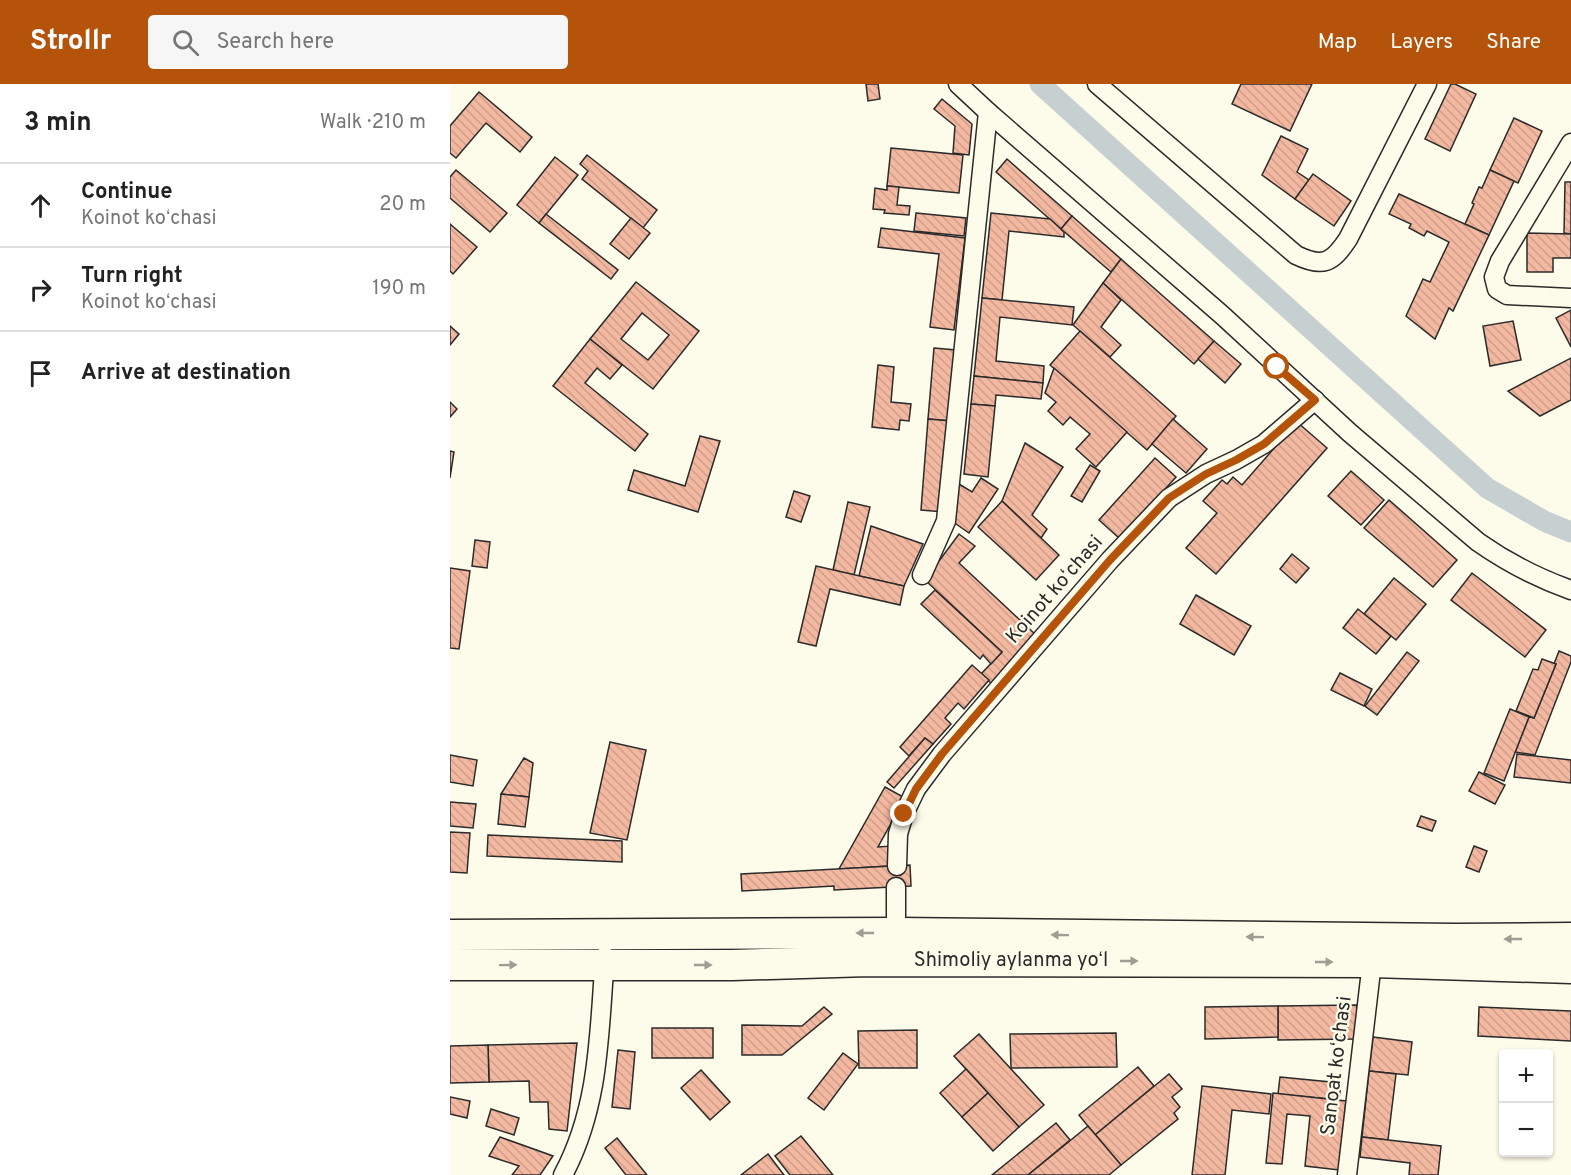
<!DOCTYPE html>
<meta charset="utf-8">
<style>
:root{--surface:#fff;--page:#f6f6f6;--text:#222;--muted:#767676;--line:#e0e0e0;--accent:#b45309}
body{margin:0;font-family:Overpass,sans-serif;background:var(--page);color:var(--text)}
.controls{position:absolute;right:18px;bottom:18px;display:grid;overflow:hidden;border-radius:6px;box-shadow:0 2px 4px #0004}
.controls button{width:54px;height:54px;display:grid;place-items:center;padding:0;border:0;border-bottom:2px solid var(--line);background:var(--surface);color:var(--text);font:30px sans-serif}
.stop{position:absolute;width:18px;height:18px;margin:-14px;border:4px solid #b45309;border-radius:50%;background:#fff}
.stop.end{background:#b45309;border-color:#fff;box-shadow:0 2px 6px #0008}
.list{margin:0;padding:0;list-style:none}
h2{display:flex;justify-content:space-between;align-items:center;height:78px;margin:0;padding:0 24px;font-size:26px}
h2 small{font-size:20px;font-weight:400;color:var(--muted)}
.list li{display:grid;grid-template-columns:39px 1fr auto;gap:18px;align-items:center;box-sizing:border-box;height:84px;padding:0 24px;border-top:2px solid var(--line)}
.list b{display:block;font-size:22px;white-space:nowrap}
.list p{margin:0;font-size:20px;white-space:nowrap;color:var(--muted)}
.list em{font-size:20px;font-style:normal;color:var(--muted)}
.icon{flex:none;width:33px;height:33px;fill:none;stroke:currentColor;stroke-width:2;stroke-linecap:round;stroke-linejoin:round}
.map{position:relative;flex:none;width:1121px;height:1091px;overflow:hidden}
header{display:flex;align-items:center;gap:36px;box-sizing:border-box;height:84px;padding:0 30px;background:var(--accent);color:#fff}
header strong{font-size:28px}
nav{display:flex;gap:33px;margin-inline-start:auto;font-size:21px}
.search{width:420px;height:54px;background:var(--page);display:flex;align-items:center;gap:15px;box-sizing:border-box;padding:0 21px;border-radius:6px;color:var(--muted);font-size:22px}
main{display:flex}
aside{flex:1;background:var(--surface)}
.map>svg:first-child{display:block}
.lines{fill:none;stroke-linecap:round;stroke-linejoin:round}
.canal{stroke:#c7d0d0;stroke-width:21}
.building{fill:url(#building-back-hatch);stroke:#2b2b2b;stroke-width:1.5;fill-rule:evenodd}
.minor-casing{stroke:#2b2b2b;stroke-width:21}
.primary-casing{stroke:#2b2b2b;stroke-width:33}
.minor{stroke:#fdfbea;stroke-width:18}
.primary{stroke:#fdfbea;stroke-width:30}
.oneway{fill:#9e9d94}
.route{stroke:#b45309;stroke-width:8}
.labels{text-anchor:middle;dominant-baseline:central;stroke-width:4.5;stroke-linejoin:round;paint-order:stroke}
.street-label{font-size:20px;fill:#2b2b2b;stroke:#fdfbea}
</style>
<header>
<strong>Strollr</strong>
<div class="search"><svg class="icon" aria-label="search" viewBox="0 0 24 24"><circle cx="10" cy="10" r="6"/><path d="M15 15l6 6"/></svg>Search here</div>
<nav><a>Map</a><a>Layers</a><a>Share</a></nav>
</header>
<main>
<aside>
<h2>3 min<small>Walk · 210 m</small></h2>
<ul class="list">
<li><svg class="icon" aria-label="ahead" viewBox="0 0 24 24"><path d="M12 20V5M6 11l6-6 6 6"/></svg><div><b>Continue</b><p>Koinot koʻchasi</p></div><em>20 m</em></li>
<li><svg class="icon" aria-label="right" viewBox="0 0 24 24"><path d="M7 20v-9h11M14 6l5 5-5 5"/></svg><div><b>Turn right</b><p>Koinot koʻchasi</p></div><em>190 m</em></li>
<li><svg class="icon" aria-label="arrive" viewBox="0 0 24 24"><path d="M6 21V4h12l-3 4 3 4H6"/></svg><div><b>Arrive at destination</b></div></li>
</ul>
</aside>
<div class="map">
<svg width="1121" height="1091" viewBox="0 0 1121 1091">
<defs>
<pattern id="building-back-hatch" width="6" height="6" patternUnits="userSpaceOnUse" patternTransform="scale(1.5)"><rect width="6" height="6" fill="#f2b8a0"/><path d="M-1 5l2 2M0 0l6 6M5-1l2 2" fill="none" stroke="#d09e8a"/></pattern>
</defs>
<rect width="100%" height="100%" fill="#fdfbea"/>
<g class="lines">
<!-- canal -->
<polyline class="canal" points="590,0 1037,404 1094,437 1121,448"/>
</g>
<!-- building -->
<g class="building">
<polygon points="416,0 428,0 430,15 418,17"/>
<polygon points="791,0 862,0 840,47 782,20"/>
<polygon points="1001,0 1005,0 1026,10 1000,67 975,55"/>
<polygon points="29,8 82,53 70,68 36,39 6,74 0,69 0,42"/>
<polygon points="492,15 522,40 519,71 503,69 505,42 484,25"/>
<polygon points="1064,34 1092,47 1068,99 1040,86"/>
<polygon points="831,52 858,65 847,88 859,96 845,115 812,91"/>
<polygon points="441,64 513,71 509,109 437,102"/>
<polygon points="137,71 207,126 193,144 132,95 138,87 130,80"/>
<polygon points="105,73 128,91 89,139 67,121"/>
<polygon points="557,75 622,132 611,145 546,88"/>
<polygon points="6,86 57,129 40,148 0,114 0,93"/>
<polygon points="1040,86 1064,97 1039,151 1015,140 1024,120 1022,119 1029,103 1032,104"/>
<polygon points="863,90 901,117 884,142 845,115"/>
<polygon points="1115,98 1121,98 1121,150 1114,149"/>
<polygon points="437,102 449,103 447,121 460,122 459,131 434,129 435,126 423,125 425,104 437,106"/>
<polygon points="949,110 1039,151 1003,227 999,224 985,255 956,232 973,195 980,198 999,158 977,147 974,152 959,144 961,140 939,130"/>
<polygon points="466,129 516,134 514,152 464,147"/>
<polygon points="541,129 600,135 614,148 614,153 559,147 552,216 532,214"/>
<polygon points="96,130 168,186 161,195 89,139"/>
<polygon points="622,132 671,175 661,188 611,145"/>
<polygon points="181,134 200,149 179,175 160,160"/>
<polygon points="0,140 27,163 3,190 0,187"/>
<polygon points="431,144 515,154 504,246 480,243 489,170 428,163"/>
<polygon points="1077,149 1121,150 1121,174 1103,174 1103,188 1077,188"/>
<polygon points="671,175 764,257 744,280 653,199"/>
<path d="M186 198 249 247 203 305 140 255ZM192 229 219 251 198 276 171 255Z"/>
<polygon points="653,199 671,216 651,243 671,261 660,273 623,241"/>
<polygon points="532,214 624,223 622,241 550,233 546,277 594,282 593,299 524,292"/>
<polygon points="1121,226 1121,263 1106,234"/>
<polygon points="1063,237 1071,276 1040,282 1033,242"/>
<polygon points="0,242 9,250 0,261"/>
<polygon points="630,247 726,332 697,366 600,281"/>
<polygon points="140,255 172,281 160,295 147,284 135,299 198,350 185,367 103,302"/>
<polygon points="764,257 791,280 775,299 748,275"/>
<polygon points="484,264 506,266 501,337 478,335"/>
<polygon points="1121,274 1121,316 1090,332 1058,307"/>
<polygon points="428,281 444,283 441,318 461,320 459,337 450,336 449,346 422,343"/>
<polygon points="604,284 677,348 646,383 626,365 640,350 620,333 613,341 598,327 606,318 595,309"/>
<polygon points="524,292 593,299 591,315 546,311 545,322 521,320"/>
<polygon points="0,318 7,325 0,333"/>
<polygon points="521,320 545,322 538,393 514,390"/>
<polygon points="478,335 501,337 494,428 471,426"/>
<polygon points="723,335 757,365 736,389 702,360"/>
<polygon points="847,338 877,364 766,490 736,464 767,429 753,417 772,396 777,400 783,393 792,401"/>
<polygon points="250,352 270,357 248,428 178,406 184,386 235,402"/>
<polygon points="575,359 613,383 582,431 597,445 591,454 552,417"/>
<polygon points="0,367 4,368 0,394"/>
<polygon points="705,374 726,393 670,455 649,436"/>
<polygon points="640,381 650,387 632,418 621,412"/>
<polygon points="901,387 934,416 911,441 878,412"/>
<polygon points="531,394 548,405 519,449 499,435 509,400 522,408"/>
<polygon points="344,407 360,412 351,438 336,433"/>
<polygon points="939,416 1007,476 983,503 914,444"/>
<polygon points="552,417 609,471 586,496 528,443"/>
<polygon points="398,418 420,423 404,491 383,486"/>
<polygon points="421,442 473,460 454,502 409,492"/>
<polygon points="509,450 525,462 509,479 587,552 542,600 531,590 552,568 475,496"/>
<polygon points="25,456 40,458 37,484 22,482"/>
<polygon points="842,470 859,484 846,499 830,485"/>
<polygon points="366,482 454,502 450,521 380,505 366,562 348,558"/>
<polygon points="0,484 20,487 9,565 0,564"/>
<polygon points="1022,489 1096,546 1075,573 1001,516"/>
<polygon points="944,494 976,520 946,556 914,530"/>
<polygon points="485,506 552,568 541,580 533,571 530,575 471,520"/>
<polygon points="746,511 801,542 784,571 730,540"/>
<polygon points="908,525 941,552 926,570 893,544"/>
<polygon points="1109,567 1121,572 1121,578 1085,671 1065,668 1079,633 1084,634 1106,580 1104,580"/>
<polygon points="957,568 969,577 927,631 915,622"/>
<polygon points="1092,575 1106,580 1084,634 1066,627 1083,585 1088,586"/>
<polygon points="522,581 539,596 514,625 508,619 495,634 501,640 483,660 475,654 459,672 450,663"/>
<polygon points="890,589 922,605 914,622 881,606"/>
<polygon points="1060,625 1079,633 1054,697 1034,689"/>
<polygon points="475,654 483,660 444,704 437,698"/>
<polygon points="160,658 196,666 177,756 140,749"/>
<polygon points="1067,670 1121,676 1121,699 1064,693"/>
<polygon points="0,671 27,676 23,702 0,698"/>
<polygon points="74,674 83,679 79,713 51,710"/>
<polygon points="1029,688 1055,701 1045,720 1019,707"/>
<polygon points="435,703 455,714 428,763 442,762 438,782 389,785"/>
<polygon points="51,710 79,713 75,743 48,740"/>
<polygon points="0,718 26,720 23,744 0,742"/>
<polygon points="971,732 986,737 982,747 967,742"/>
<polygon points="0,748 20,749 17,789 0,788"/>
<polygon points="38,751 172,757 172,778 37,772"/>
<polygon points="1024,762 1037,767 1029,788 1016,783"/>
<polygon points="460,781 461,802 384,806 384,802 292,807 291,790"/>
<polygon points="907,921 907,955 828,956 828,922"/>
<polygon points="828,922 828,953 755,955 755,923"/>
<polygon points="374,923 382,930 332,971 292,971 292,941 352,942"/>
<polygon points="1029,923 1121,927 1121,957 1028,952"/>
<rect x="202" y="944" width="61" height="30"/>
<polygon points="467,946 467,984 409,984 408,947"/>
<polygon points="666,949 667,983 561,984 560,950"/>
<polygon points="529,950 594,1021 569,1043 504,972"/>
<polygon points="923,953 962,958 958,991 919,987"/>
<polygon points="127,959 117,1047 99,1045 98,1018 80,1018 79,997 39,998 38,961"/>
<polygon points="38,961 39,998 0,999 0,962"/>
<polygon points="168,966 185,968 180,1025 162,1023"/>
<polygon points="393,969 408,980 374,1026 358,1014"/>
<polygon points="688,983 704,1002 645,1051 629,1031"/>
<polygon points="516,985 538,1009 512,1033 490,1009"/>
<polygon points="251,986 280,1018 260,1036 231,1004"/>
<polygon points="919,987 946,990 938,1056 912,1053"/>
<polygon points="719,990 732,1005 722,1013 730,1023 724,1029 728,1035 671,1081 645,1051"/>
<polygon points="830,993 891,999 889,1016 828,1010"/>
<polygon points="752,1002 821,1010 819,1030 782,1026 775,1091 742,1091"/>
<polygon points="538,1009 569,1043 543,1067 512,1033"/>
<polygon points="823,1009 896,1017 889,1086 855,1082 860,1032 837,1030 832,1080 816,1079"/>
<polygon points="0,1013 20,1017 17,1034 0,1030"/>
<polygon points="41,1025 69,1034 64,1051 36,1042"/>
<polygon points="606,1039 620,1056 578,1091 542,1091"/>
<polygon points="638,1042 671,1081 659,1091 578,1091"/>
<polygon points="351,1052 383,1091 340,1091 325,1072"/>
<polygon points="50,1053 103,1072 90,1091 62,1091 69,1082 39,1072"/>
<polygon points="912,1053 991,1062 988,1091 959,1091 960,1079 910,1073"/>
<polygon points="167,1054 197,1091 176,1091 155,1064"/>
<polygon points="318,1070 334,1091 291,1091"/>
</g>
<g class="lines">
<!-- minor casing -->
<g class="minor-casing">
<g id="minor">
<path d="M508 0 538 28 772 231 900 349 1028 458C1058 479 1087 494 1121 506"/>
<path d="M647 0 846 171C873 184 882 179 898 155L977 0"/>
<polyline points="1121,59 1050,177 1044,193 1047,205 1057,211 1121,214"/>
<polyline points="472,491 496,437 538,28"/>
<polyline points="447,782 448,750 454,730 466,705 492,670 660,476 719,414 756,390 786,376 814,360 865,316"/>
<polyline points="446,849 446,803"/>
<path d="M113 1091C150 1022 149 948 155 872"/>
<polyline points="897,1091 922,878"/>
</g>
</g>
<!-- primary casing -->
<g class="primary-casing">
<g id="primary">
<polyline points="0,851 446,849 1006,855 1121,854"/>
<polyline points="0,881 282,881 419,877 922,878 1121,884"/>
</g>
</g>
<!-- minor -->
<use href="#minor" class="minor"/>
<!-- primary -->
<use href="#primary" class="primary"/>
</g>
<!-- one-way arrows -->
<defs><path id="oneway-solid" d="M-6-.8H1V-3.2L6.5 0L1 3.2V.8H-6Z" transform="scale(1.5)"/></defs>
<g class="oneway">
<use href="#oneway-solid" transform="translate(415 849) rotate(180)"/>
<use href="#oneway-solid" transform="translate(610 851) rotate(-179)"/>
<use href="#oneway-solid" transform="translate(805 853) rotate(-179)"/>
<use href="#oneway-solid" transform="translate(1063 855) rotate(180)"/>
<use href="#oneway-solid" transform="translate(679 877)"/>
<use href="#oneway-solid" transform="translate(874 878)"/>
<use href="#oneway-solid" transform="translate(58 881) rotate(-1)"/>
<use href="#oneway-solid" transform="translate(253 881)"/>
</g>
<g class="lines">
<!-- route -->
<polyline class="route" points="454,730 466,705 492,670 660,476 719,414 756,390 786,376 814,360 865,316 827,283"/>
</g>
<g class="labels">
<!-- street labels -->
<g class="street-label">
<text transform="translate(605 506) rotate(-49)">Koinot koʻchasi</text>
<text x="561" y="877">Shimoliy aylanma yoʻl</text>
<text transform="translate(887 982) rotate(-83)">Sanoat koʻchasi</text>
</g>
</g>
</svg>
<div class="controls">
<button>+</button>
<button>−</button>
</div>
<div class="stop" style="left:827px;top:283px"></div>
<div class="stop end" style="left:454px;top:730px"></div>
</div>
</main>
